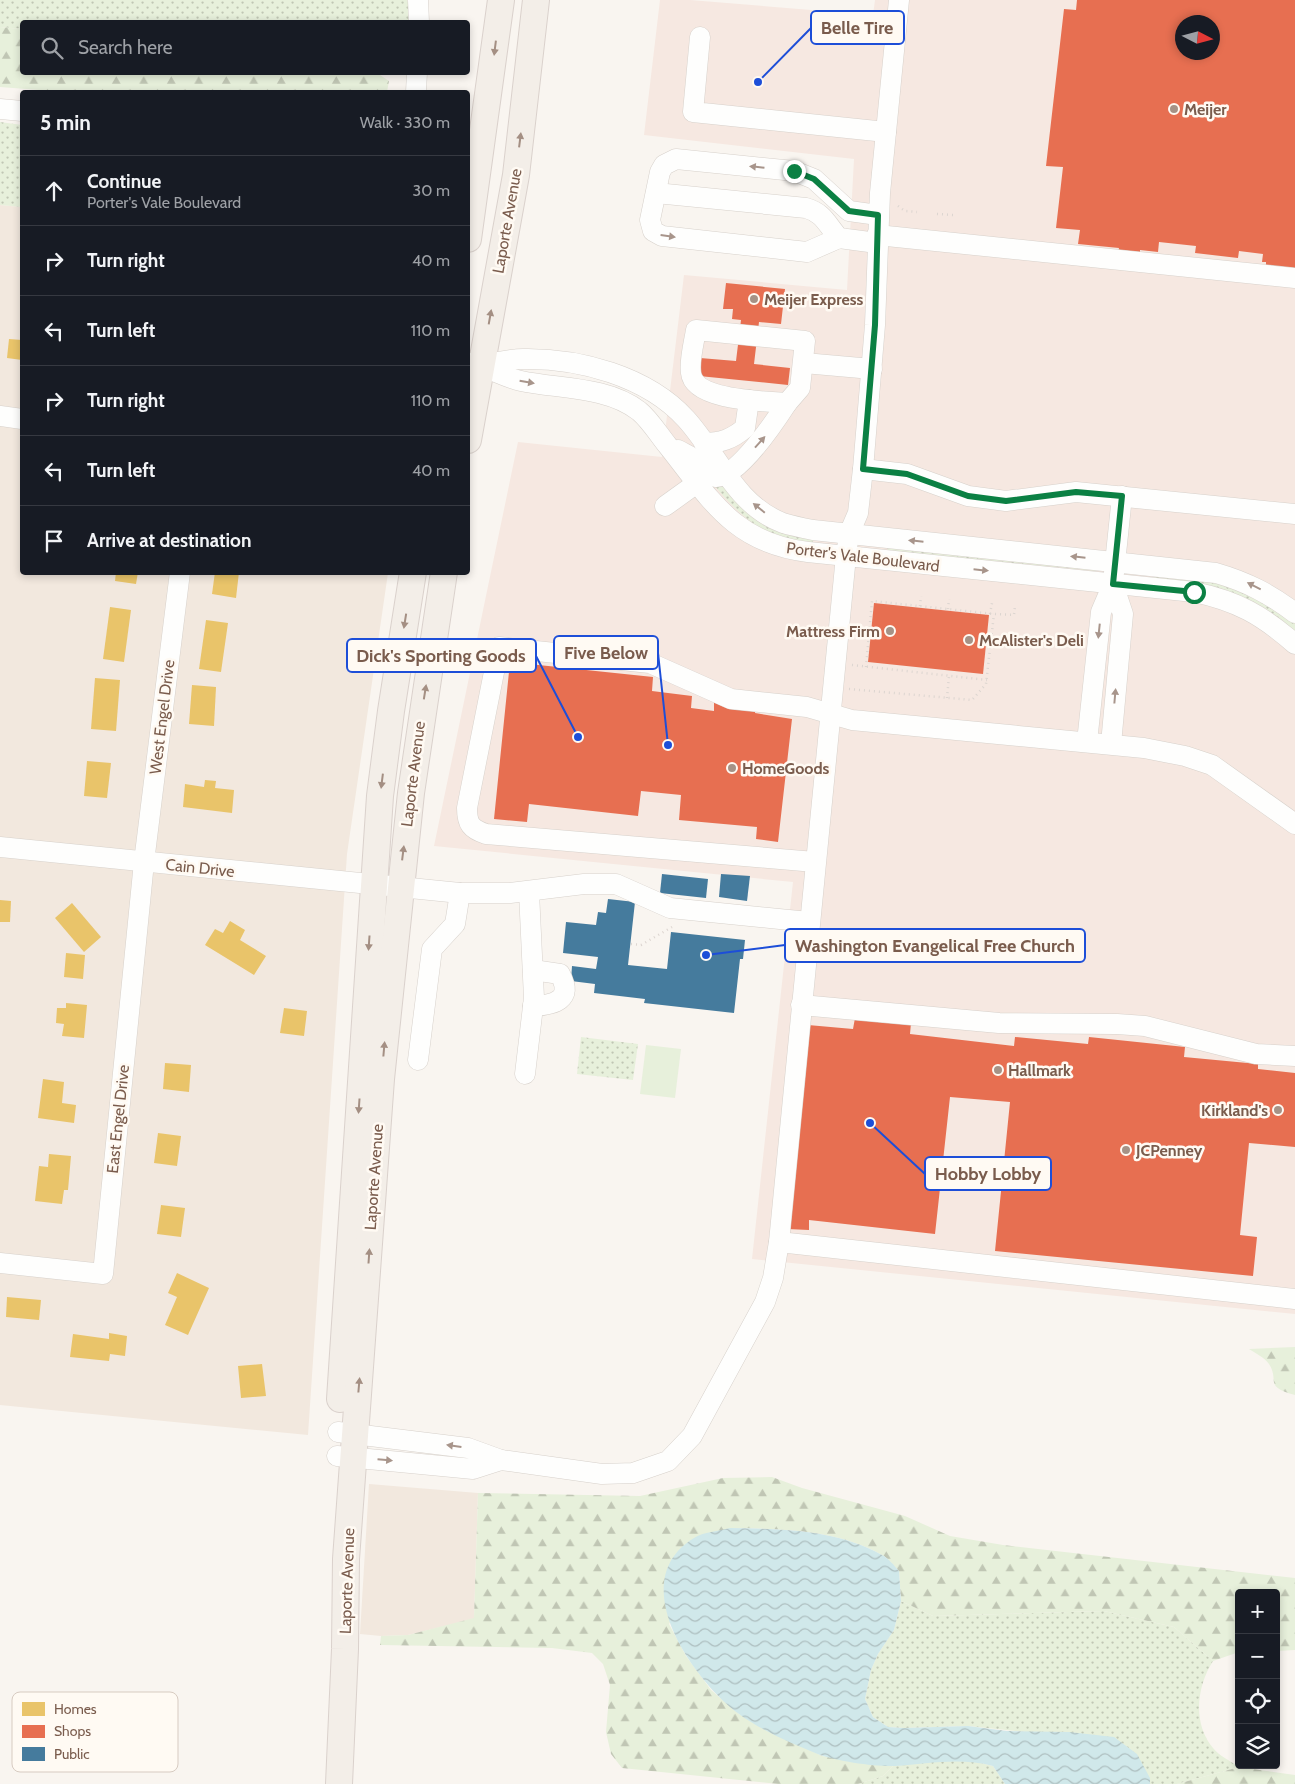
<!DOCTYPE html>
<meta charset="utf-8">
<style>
:root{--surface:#171b24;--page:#20242c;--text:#f1f3f6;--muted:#9ea1a6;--line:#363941}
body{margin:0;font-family:Cabin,sans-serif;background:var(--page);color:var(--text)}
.controls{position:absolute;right:15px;bottom:15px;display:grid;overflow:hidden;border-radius:5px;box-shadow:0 2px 8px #0003}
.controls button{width:45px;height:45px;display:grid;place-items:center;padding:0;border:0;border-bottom:1px solid var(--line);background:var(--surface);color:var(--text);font:25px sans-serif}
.compass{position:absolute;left:1175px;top:15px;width:45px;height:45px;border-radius:50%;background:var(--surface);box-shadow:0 2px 8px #0003;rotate:96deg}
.stop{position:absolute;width:15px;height:15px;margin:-11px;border:4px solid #0b8043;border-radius:50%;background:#fff}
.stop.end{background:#0b8043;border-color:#fff;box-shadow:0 1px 5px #0008}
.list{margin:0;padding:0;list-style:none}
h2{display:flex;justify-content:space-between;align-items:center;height:65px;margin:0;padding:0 20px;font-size:21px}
h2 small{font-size:16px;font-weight:400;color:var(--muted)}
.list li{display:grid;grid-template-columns:32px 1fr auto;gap:15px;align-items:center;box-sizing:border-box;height:70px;padding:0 20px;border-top:1px solid var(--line)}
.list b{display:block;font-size:19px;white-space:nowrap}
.list p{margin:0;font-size:16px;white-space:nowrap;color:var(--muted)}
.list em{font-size:16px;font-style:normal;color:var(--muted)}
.icon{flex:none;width:28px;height:28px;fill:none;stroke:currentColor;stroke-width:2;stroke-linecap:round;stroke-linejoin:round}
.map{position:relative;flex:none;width:1295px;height:1784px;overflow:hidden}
.search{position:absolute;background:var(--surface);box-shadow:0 2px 8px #0003;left:20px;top:20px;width:450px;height:55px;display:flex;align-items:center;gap:12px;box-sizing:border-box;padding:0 18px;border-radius:5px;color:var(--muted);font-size:19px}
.panel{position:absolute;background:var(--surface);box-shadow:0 2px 8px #0003;left:20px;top:90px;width:450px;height:485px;border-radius:5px}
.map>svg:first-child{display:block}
.residential{fill:#f2e8de}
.commercial{fill:#f6e8e1;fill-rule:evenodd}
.grass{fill:url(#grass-dots)}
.forest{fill:url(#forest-firs)}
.garden{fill:#e7f0db}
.water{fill:url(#water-waves)}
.homes{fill:#e9c46a}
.shops{fill:#e76f51;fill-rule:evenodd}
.public{fill:#457b9d}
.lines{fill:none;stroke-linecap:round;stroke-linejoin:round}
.minor-casing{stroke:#d7d1cb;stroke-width:21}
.major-casing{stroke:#dad1cc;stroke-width:28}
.path{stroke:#dcd5d0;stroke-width:2.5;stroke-dasharray:1 4;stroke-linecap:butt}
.minor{stroke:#fefefd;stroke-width:20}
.major{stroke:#f3eee8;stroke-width:26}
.oneway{fill:#a48f83}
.oneway2{fill:#a8958b}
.route{stroke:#0b8043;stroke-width:6}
.poi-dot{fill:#a69286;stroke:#fffaf3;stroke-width:2}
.labels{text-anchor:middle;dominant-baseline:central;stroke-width:5;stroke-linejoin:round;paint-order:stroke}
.poi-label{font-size:16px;font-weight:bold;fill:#7a5c4d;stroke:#fffaf3;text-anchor:start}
.street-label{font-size:16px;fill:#7a5c4d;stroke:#fffaf3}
.key{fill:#fffaf3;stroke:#d7cbc1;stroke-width:1}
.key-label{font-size:14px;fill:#7a5c4d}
.leader{fill:none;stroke:#1d4ed8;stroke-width:2}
.callout-dot{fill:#1d4ed8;stroke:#fffaf3;stroke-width:2}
.callout{fill:#fffaf3;stroke:#1d4ed8;stroke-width:2}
.callout-label{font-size:18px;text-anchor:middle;font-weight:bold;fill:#7a5c4d}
</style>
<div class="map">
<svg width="1295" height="1784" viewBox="0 0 1295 1784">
<defs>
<pattern id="grass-dots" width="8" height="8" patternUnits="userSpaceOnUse" patternTransform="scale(1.25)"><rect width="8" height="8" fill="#e7f0db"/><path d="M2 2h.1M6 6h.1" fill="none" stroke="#c0c6b4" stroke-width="1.8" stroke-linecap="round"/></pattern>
<pattern id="forest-firs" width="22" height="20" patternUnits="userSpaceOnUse" patternTransform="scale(1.25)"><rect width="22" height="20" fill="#e7f0db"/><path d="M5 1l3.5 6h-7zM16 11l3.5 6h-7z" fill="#c0c6b4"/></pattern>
<pattern id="water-waves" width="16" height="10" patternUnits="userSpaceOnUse" patternTransform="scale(1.25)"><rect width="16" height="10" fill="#d0e8ea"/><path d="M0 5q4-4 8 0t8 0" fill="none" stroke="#aebfc0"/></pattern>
</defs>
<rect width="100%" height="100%" fill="#f9f5f0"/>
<!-- residential -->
<g class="residential">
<polygon points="0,205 22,207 22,572 388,573 347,854 308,1435 0,1405"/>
<polygon points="369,1484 478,1493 474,1619 408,1635 381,1636 360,1634"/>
</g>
<!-- commercial -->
<path class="commercial" d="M660 0H690L873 15 875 0H1295V1314L752 1259 793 882 434 846 518 442 662 457 684 275 847 290 854 159 644 135ZM1182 22H1212V52H1182Z"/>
<!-- grass -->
<g class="grass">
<polygon points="0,0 407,0 409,5 409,22 22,22 22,29 0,27"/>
<polygon points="0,122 22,125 22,207 0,205"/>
<path d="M723 484 813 540V542C775 548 736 513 715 486Z"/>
<polygon points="887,547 1096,569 1096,571 888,551"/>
<path d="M1154 573C1205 578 1256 588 1295 624V631C1248 590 1214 584 1153 579Z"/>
<polygon points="581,1037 638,1044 633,1080 577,1074"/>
<path d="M901 1601 933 1616 1104 1611 1174 1627 1213 1661C1197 1686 1192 1723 1213 1748 1219 1756 1231 1761 1239 1767L1177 1784H1150L1149 1778 1035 1733 968 1726 904 1728 888 1727 873 1717 865 1699 871 1670 878 1654 894 1630Z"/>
<polygon points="932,1761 973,1761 993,1766 1005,1784 858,1784 883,1776 893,1766"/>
</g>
<!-- forest -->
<g class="forest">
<polygon points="0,27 22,29 22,72 377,73 389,81 387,92 65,92 0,87"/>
<path d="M1295 1347V1395C1263 1386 1280 1381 1269 1364 1264 1357 1255 1353 1249 1349Z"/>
<path d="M772 1477 802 1488 905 1516 950 1536 1003 1545 1295 1578V1650L1276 1651V1593H1239V1652L1213 1661 1174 1627 1104 1611 933 1616 901 1601 899 1571C894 1566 888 1558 882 1555 836 1529 781 1529 730 1528L669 1624 686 1656 711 1690 739 1714 822 1756 893 1766 883 1776 858 1784H778L622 1768 611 1754 606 1732 610 1685 603 1664 592 1653 552 1648 380 1645 381 1636 408 1635 474 1618 478 1493 640 1496 723 1478Z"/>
<polygon points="1239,1767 1295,1775 1295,1784 1177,1784"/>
</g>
<!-- garden -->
<polygon class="garden" points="646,1045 681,1049 675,1098 640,1094"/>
<!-- water -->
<path class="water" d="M730 1528C781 1529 836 1529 882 1555 888 1558 894 1565 899 1571L901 1601 894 1630 878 1654 871 1670 865 1699 873 1717 888 1727 904 1728 968 1726 1007 1731 1069 1732 1114 1737 1137 1754 1150 1778V1784H1005L993 1766C959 1757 928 1764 895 1766 876 1767 837 1761 820 1755 793 1744 762 1731 739 1714 693 1680 623 1581 694 1538 703 1532 719 1531 730 1528Z"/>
<!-- homes -->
<g class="homes">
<polygon points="9,339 22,340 22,360 7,358"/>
<polygon points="116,572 138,572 136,584 115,581"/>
<polygon points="215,572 239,572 236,598 212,594"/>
<polygon points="110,607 131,610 124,662 103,659"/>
<polygon points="206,620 228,623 221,672 199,669"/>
<polygon points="95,678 120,680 116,731 91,729"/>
<polygon points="192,685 216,687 214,726 189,724"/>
<polygon points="87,761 111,763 107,798 84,796"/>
<polygon points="205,780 216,781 215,788 234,790 232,813 183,807 185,784 204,787"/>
<polygon points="0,900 11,901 10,922 0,922"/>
<polygon points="72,903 101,937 84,952 55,918"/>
<polygon points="230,921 245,930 240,940 266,956 254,975 205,945 215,929 223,933"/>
<polygon points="66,953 85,955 83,979 64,977"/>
<polygon points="66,1003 87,1005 84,1038 62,1036 64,1024 56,1023 57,1008 66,1008"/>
<polygon points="284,1008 307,1011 304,1036 280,1033"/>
<polygon points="165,1063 191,1065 189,1092 163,1089"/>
<polygon points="43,1079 64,1082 62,1103 76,1105 74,1123 38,1118"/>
<polygon points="158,1133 181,1136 177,1166 154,1163"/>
<polygon points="49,1154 71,1156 68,1190 64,1190 62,1204 35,1201 39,1166 48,1167"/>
<polygon points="161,1205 185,1208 181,1237 157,1234"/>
<polygon points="177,1273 209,1288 188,1335 165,1325 177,1297 168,1293"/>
<polygon points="7,1297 41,1300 39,1320 6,1317"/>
<polygon points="109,1333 127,1336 125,1356 110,1354 109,1361 70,1357 73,1334 109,1339"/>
<polygon points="262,1364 266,1396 241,1398 238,1366"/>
</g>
<!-- shops -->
<g class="shops">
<path d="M1077 0H1295V273L1266 266V262H1262L1263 254 1239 251 1238 258 1195 253 1196 246 1159 242 1158 252 1140 250V254L1118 252 1119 248 1078 244 1080 230 1056 228 1063 167 1046 166 1064 9 1076 10ZM1182 22H1212V52H1182Z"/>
<polygon points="726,283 785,289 781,324 759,322 754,364 790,368 788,385 699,376 700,358 736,361 741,320 732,319 733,309 723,309"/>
<polygon points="874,603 989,615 983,674 868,662"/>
<polygon points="510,662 653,677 652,691 692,696 691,708 714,711 714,701 756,705 755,713 792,719 778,842 756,839 757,827 679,820 681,795 641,791 638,816 529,804 527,822 494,819"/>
<polygon points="855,1018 911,1023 910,1034 1014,1046 1015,1037 1088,1044 1089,1037 1185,1047 1184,1057 1258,1064 1258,1069 1295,1073 1295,1147 1249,1143 1240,1235 1257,1237 1253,1276 995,1251 1010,1102 950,1097 935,1234 809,1220 809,1230 787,1229 808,1025 853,1029"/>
</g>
<!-- public -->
<g class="public">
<polygon points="662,874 708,879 706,898 660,893"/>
<polygon points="721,874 750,876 747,901 719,897"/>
<polygon points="608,899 635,902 628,965 667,969 671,932 745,940 743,959 740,959 734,1013 644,1003 645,999 594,993 595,984 571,981 572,966 596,969 598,957 563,953 566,922 596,925 598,912 606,913"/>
</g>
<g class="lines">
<!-- minor casing -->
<g class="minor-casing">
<g id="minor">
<polyline points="418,0 419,22"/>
<polyline points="700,37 693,112 886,132"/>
<polyline points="416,92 417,72"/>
<polyline points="0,109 22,111"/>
<path d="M656 193 806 208C824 213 827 225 839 238L877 243"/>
<polyline points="877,235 1295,278"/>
<polyline points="839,238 807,252 662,236 653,231 650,220 660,172 664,165 676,159 794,171 814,179 849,211 878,215"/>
<path d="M696 330 805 341 800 388 787 403C765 401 694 401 691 373 689 360 694 343 696 330Z"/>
<path d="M468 363C487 366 503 377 521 381 558 389 607 386 639 411 650 420 659 435 668 446 711 500 734 543 808 552L1194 592C1237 601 1262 615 1295 644"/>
<polyline points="804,363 872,369"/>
<path d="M481 365C495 363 509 359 523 359 579 358 647 376 686 419 718 454 735 505 783 523 793 526 803 528 813 530L1216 573C1247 582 1270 594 1295 613"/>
<polyline points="0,416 22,419"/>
<path d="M704 443C721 443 732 439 745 428L749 400"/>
<path d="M678 450C685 454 693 457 698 462 704 467 707 476 716 477 737 478 776 420 787 403"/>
<polyline points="863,469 907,474 968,496 1006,501 1076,492 1295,514"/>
<polyline points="665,506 697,483"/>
<polyline points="1114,573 1122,496"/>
<polyline points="1087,742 1101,612 1113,584 1123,614 1111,744"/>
<polyline points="0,847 460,893 510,893 584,884 616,884 670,908 809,922"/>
<path d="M815 862 486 834C471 829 467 824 467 808L499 647 650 663 731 699 807 707 852 720 1144 748 1185 756 1212 765 1295 824"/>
<polyline points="801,1005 999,1023 1117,1024 1145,1026 1256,1054 1295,1056"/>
<path d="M533 1006C554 1005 574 1000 560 974L533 970"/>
<polyline points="418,1060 432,949 455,924 460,893"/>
<polyline points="525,1074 534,998 529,892"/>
<polyline points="779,1242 1295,1299"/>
<polyline points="0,1263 103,1274 144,862 180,572"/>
<polyline points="338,1432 468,1448 501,1460 602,1474 633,1473 668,1461 692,1436 765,1302 773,1278 779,1242 846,556 849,534 858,513 863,469 875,325 880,193 899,0"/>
<polyline points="337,1456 473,1469 501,1460"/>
</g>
</g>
<!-- major casing -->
<g class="major-casing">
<g id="major">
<polyline points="468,239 501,0"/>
<polyline points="468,440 516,175 536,0"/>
<polyline points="340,1399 380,796 391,711 413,572"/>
<polyline points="339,1784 345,1649 346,1559 381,1079 411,793 444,572"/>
</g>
</g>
<!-- path -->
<g class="path">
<polyline points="898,206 905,211 917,212"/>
<polyline points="937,214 954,215"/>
<polyline points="920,606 921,596"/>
<polyline points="948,609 949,599"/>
<polyline points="990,614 992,603"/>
<polyline points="852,665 987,680"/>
<polyline points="866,667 872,601 994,614 1014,615 1015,606"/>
<polyline points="849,689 972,700 986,684 994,614"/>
<polyline points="947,698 949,676"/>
<polyline points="631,944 641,945 672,927"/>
</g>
<!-- minor -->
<use href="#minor" class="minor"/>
<!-- major -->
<use href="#major" class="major"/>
</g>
<!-- one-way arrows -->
<defs><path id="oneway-solid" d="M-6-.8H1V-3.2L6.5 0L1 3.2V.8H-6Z" transform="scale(1.25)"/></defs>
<g class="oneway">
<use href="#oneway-solid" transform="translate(495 48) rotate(97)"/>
<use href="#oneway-solid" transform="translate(520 140) rotate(-83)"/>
<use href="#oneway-solid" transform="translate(490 317) rotate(-80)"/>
<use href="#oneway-solid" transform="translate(405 621) rotate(99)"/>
<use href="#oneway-solid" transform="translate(425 692) rotate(-81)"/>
<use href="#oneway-solid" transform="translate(382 781) rotate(97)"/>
<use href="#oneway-solid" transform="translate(403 853) rotate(-83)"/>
<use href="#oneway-solid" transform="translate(369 943) rotate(94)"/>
<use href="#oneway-solid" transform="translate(384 1049) rotate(-85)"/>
<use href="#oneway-solid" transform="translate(359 1106) rotate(94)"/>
<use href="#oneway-solid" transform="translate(369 1256) rotate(-86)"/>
<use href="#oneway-solid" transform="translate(359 1385) rotate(-85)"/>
</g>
<g class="oneway2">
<use href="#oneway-solid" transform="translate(757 167) rotate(-174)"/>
<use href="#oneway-solid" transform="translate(668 236) rotate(8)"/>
<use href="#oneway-solid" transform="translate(527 382) rotate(10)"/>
<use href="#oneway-solid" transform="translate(760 442) rotate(-48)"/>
<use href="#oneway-solid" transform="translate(759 508) rotate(-141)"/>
<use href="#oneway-solid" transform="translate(916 541) rotate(-174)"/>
<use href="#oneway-solid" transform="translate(1078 557) rotate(-174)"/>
<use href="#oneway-solid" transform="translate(981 570) rotate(6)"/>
<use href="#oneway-solid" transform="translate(1254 586) rotate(-153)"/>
<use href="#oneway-solid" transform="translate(1099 631) rotate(96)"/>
<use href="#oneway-solid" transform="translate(1115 696) rotate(-85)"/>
<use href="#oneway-solid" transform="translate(454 1446) rotate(-172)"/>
<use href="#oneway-solid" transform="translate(385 1460) rotate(5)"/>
</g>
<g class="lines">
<!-- route -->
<polyline class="route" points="794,171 814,179 849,211 878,215 875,325 863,469 907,474 968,496 1006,501 1076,492 1122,496 1113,584 1194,592"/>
</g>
<!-- markers -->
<g class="poi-dot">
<circle cx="1174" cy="109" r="5"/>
<circle cx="754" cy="299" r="5"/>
<circle cx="890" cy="631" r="5"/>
<circle cx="969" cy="640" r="5"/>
<circle cx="732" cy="768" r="5"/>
<circle cx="998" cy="1070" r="5"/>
<circle cx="1278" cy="1110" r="5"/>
<circle cx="1126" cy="1150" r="5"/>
</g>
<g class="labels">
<!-- poi labels -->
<g class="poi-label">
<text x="1184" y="109">Meijer</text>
<text x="764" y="299">Meijer Express</text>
<text x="880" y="631" text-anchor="end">Mattress Firm</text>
<text x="979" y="640">McAlister's Deli</text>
<text x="742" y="768">HomeGoods</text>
<text x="1008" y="1070">Hallmark</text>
<text x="1268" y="1110" text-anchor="end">Kirkland's</text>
<text x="1136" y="1150">JCPenney</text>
</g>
<!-- street labels -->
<g class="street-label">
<text transform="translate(507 221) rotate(-80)">Laporte Avenue</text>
<text transform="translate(863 557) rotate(7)">Porter's Vale Boulevard</text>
<text transform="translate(162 717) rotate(-83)">West Engel Drive</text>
<text transform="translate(413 774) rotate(-83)">Laporte Avenue</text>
<text transform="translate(200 868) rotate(6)">Cain Drive</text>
<text transform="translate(118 1119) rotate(-84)">East Engel Drive</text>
<text transform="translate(374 1177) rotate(-86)">Laporte Avenue</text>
<text transform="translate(347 1581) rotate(-88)">Laporte Avenue</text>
</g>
</g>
<!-- legend -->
<rect x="12" y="1692" width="166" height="80" rx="8" class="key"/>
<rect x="22" y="1702" width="23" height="14" fill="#e9c46a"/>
<rect x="22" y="1725" width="23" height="13" fill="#e76f51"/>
<rect x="22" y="1747" width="23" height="14" fill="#457b9d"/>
<g class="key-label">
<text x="54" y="1714">Homes</text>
<text x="54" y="1736">Shops</text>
<text x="54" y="1759">Public</text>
</g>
<!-- callouts -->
<path class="leader" d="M758 82L811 28M668 745L658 653M578 737L536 656M706 955L785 945M870 1123L925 1174"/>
<g class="callout-dot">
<circle cx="758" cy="82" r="5"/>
<circle cx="668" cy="745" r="5"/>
<circle cx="578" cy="737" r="5"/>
<circle cx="706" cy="955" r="5"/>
<circle cx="870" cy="1123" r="5"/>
</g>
<g class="callout">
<rect x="811" y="11" width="93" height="33" rx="5"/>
<rect x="554" y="636" width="104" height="33" rx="5"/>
<rect x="347" y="639" width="189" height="33" rx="5"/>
<rect x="785" y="929" width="300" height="33" rx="5"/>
<rect x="925" y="1157" width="126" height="33" rx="5"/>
</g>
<g class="callout-label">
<text x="857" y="34">Belle Tire</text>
<text x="606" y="659">Five Below</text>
<text x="441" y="662">Dick's Sporting Goods</text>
<text x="935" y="952">Washington Evangelical Free Church</text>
<text x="988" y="1180">Hobby Lobby</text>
</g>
</svg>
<div class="controls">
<button>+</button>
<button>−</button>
<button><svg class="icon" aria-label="locate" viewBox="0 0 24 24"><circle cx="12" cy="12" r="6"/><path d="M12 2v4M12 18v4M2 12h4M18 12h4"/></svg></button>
<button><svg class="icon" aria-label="layers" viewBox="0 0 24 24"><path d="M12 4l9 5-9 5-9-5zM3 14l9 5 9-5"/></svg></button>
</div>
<svg class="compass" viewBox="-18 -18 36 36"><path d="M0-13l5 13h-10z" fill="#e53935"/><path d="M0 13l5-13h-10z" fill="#9ea1a6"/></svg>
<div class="stop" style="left:1194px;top:592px"></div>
<div class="stop end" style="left:794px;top:171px"></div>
<div class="search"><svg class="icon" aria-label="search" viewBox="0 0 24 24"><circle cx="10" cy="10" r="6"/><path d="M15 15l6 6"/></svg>Search here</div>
<section class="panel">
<h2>5 min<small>Walk · 330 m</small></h2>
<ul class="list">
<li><svg class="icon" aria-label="ahead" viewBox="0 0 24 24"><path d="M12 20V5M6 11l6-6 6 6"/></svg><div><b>Continue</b><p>Porter's Vale Boulevard</p></div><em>30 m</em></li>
<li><svg class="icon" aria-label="right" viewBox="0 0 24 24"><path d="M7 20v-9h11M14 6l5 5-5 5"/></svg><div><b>Turn right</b></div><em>40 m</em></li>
<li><svg class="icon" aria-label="left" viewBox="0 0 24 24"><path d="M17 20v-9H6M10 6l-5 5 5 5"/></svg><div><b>Turn left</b></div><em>110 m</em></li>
<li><svg class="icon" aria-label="right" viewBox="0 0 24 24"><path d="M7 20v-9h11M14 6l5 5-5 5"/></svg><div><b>Turn right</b></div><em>110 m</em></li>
<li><svg class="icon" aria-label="left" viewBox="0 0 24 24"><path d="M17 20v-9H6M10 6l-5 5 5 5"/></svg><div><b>Turn left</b></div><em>40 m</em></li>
<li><svg class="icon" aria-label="arrive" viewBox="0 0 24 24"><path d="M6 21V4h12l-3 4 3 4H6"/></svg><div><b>Arrive at destination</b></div></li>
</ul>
</section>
</div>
